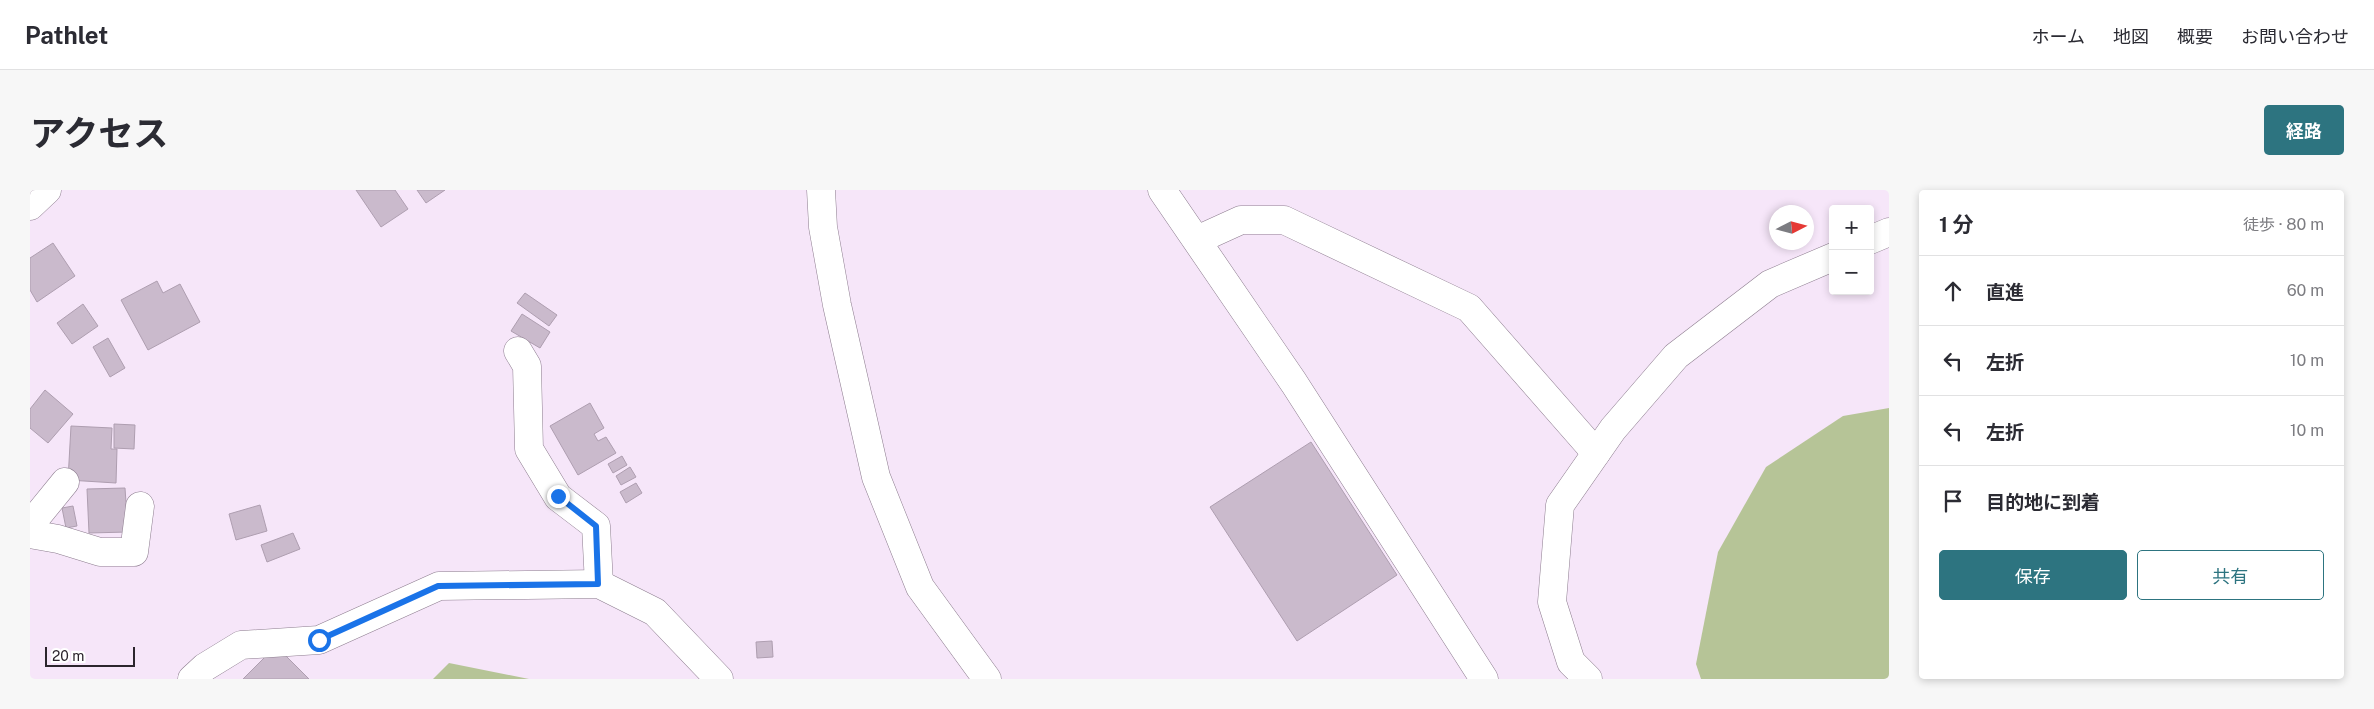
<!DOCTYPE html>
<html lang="ja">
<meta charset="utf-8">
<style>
:root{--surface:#fff;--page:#f7f7f7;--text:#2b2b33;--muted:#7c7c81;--line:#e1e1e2;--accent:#2d7480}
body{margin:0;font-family:"Public Sans","Noto Sans JP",sans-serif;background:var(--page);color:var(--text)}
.controls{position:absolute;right:15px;top:15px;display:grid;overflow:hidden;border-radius:5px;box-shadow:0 2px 8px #0003}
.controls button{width:45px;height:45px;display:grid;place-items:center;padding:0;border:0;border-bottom:1px solid var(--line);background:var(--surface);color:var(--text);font:25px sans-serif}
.compass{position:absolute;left:1739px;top:15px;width:45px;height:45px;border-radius:50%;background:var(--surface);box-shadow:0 2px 8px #0003;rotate:84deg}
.scale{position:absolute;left:15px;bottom:12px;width:90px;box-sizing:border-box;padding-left:5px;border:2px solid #2c252d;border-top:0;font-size:14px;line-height:18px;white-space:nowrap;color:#2c252d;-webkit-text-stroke:4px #fff;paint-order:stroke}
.stop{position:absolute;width:15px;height:15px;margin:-11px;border:4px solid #1a73e8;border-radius:50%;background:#fff}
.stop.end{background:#1a73e8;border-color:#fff;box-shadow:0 1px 5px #0008}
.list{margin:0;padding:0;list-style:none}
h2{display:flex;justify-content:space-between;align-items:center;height:65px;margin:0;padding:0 20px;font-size:21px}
h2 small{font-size:16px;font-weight:400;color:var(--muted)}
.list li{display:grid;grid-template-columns:32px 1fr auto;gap:15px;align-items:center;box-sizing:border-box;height:70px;padding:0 20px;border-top:1px solid var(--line)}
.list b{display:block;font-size:19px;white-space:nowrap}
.list em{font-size:16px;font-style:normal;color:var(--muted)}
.actions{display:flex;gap:10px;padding:15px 20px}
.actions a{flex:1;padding:11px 0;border:1px solid var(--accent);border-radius:5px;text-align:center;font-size:18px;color:var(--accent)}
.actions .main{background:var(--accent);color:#fff}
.icon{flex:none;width:28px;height:28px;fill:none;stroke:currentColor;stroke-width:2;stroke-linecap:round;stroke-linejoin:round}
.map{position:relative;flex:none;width:1859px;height:489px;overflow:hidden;border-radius:5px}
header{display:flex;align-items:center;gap:30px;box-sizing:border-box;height:70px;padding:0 25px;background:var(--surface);border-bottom:1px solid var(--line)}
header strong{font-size:24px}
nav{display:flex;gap:28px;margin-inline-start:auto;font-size:18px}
.intro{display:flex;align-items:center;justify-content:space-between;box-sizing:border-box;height:120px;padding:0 30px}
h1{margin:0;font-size:35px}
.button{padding:12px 22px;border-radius:5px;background:var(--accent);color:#fff;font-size:18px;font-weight:700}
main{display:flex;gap:30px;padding:0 30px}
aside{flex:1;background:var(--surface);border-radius:5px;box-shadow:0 2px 8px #0003}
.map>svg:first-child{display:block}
.forest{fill:#b6c497}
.building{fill:#cabacc;stroke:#ae9eb0}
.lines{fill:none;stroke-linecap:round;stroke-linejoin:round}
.minor-casing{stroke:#8d7d8f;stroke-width:29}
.minor{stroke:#fff;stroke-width:28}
.route{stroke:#1a73e8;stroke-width:6}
</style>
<header>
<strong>Pathlet</strong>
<nav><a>ホーム</a><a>地図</a><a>概要</a><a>お問い合わせ</a></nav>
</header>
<div class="intro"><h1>アクセス</h1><a class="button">経路</a></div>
<main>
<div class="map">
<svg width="1859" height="489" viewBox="0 0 1859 489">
<rect width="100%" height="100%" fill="#f6e6f9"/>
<!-- forest -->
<g class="forest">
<polygon points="1859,218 1859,489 1671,489 1666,474 1688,362 1736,277 1813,226"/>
<polygon points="419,473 499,489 403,489"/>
</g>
<!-- building -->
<g class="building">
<polygon points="326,0 365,0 378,19 351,37"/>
<polygon points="387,0 415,0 396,13"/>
<polygon points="23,53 45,86 7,112 0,100 0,68"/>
<polygon points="127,91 133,103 150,94 170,132 118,160 91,110"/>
<polygon points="495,103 527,125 519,136 487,113"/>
<polygon points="53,114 68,136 42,154 27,133"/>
<polygon points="492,124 520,142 510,158 481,141"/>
<polygon points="78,148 95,178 80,187 63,157"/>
<polygon points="15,200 43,224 18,253 0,238 0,219"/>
<polygon points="560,213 574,238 564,244 568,251 576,247 586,263 548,285 520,236"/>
<polygon points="84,234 105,235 104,259 84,258"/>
<polygon points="41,236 82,238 81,259 87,259 86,293 38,290"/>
<polygon points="1281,252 1367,385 1267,451 1180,317"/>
<polygon points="592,266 597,275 583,283 578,274"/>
<polygon points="600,277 606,287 591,295 586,286"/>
<polygon points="606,293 612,303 596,313 590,302"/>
<polygon points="95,298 98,342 59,343 57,299"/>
<polygon points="230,315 237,341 206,350 199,324"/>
<polygon points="43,316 47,336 36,338 32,318"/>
<polygon points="263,343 270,359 237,372 231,355"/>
<polygon points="742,451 743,467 727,468 726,452"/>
<polygon points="246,456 279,489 213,489"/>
</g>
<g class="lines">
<!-- minor casing -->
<g class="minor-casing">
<g id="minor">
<polyline points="791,0 793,37 807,115 846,287 890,397 957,489"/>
<polyline points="1132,0 1264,193 1454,489"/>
<polyline points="0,16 17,0"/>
<polyline points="1167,50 1211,30 1254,30 1439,118 1566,263"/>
<polyline points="1840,50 1859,42"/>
<polyline points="488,161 497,176 499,259 528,307 566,336 569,394"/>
<polyline points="0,335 35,292"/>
<polyline points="0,344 28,349 70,362 104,362 110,316"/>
<polyline points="162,489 175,477 211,455 289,450 409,396 569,394 625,422 689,489"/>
<polyline points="1558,489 1541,472 1522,412 1530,315 1583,239 1646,166 1740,94 1803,67"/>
</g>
</g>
<!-- minor -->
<use href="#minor" class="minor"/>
</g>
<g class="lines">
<!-- route -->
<polyline class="route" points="289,450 408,396 568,394 566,336 528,306"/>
</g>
</svg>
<div class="controls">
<button>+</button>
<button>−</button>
</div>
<svg class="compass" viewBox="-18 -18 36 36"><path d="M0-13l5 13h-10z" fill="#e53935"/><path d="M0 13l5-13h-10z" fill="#7c7c81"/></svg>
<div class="scale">20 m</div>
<div class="stop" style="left:289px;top:450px"></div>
<div class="stop end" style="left:528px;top:306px"></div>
</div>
<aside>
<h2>1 分<small>徒歩 · 80 m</small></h2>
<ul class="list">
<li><svg class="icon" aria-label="ahead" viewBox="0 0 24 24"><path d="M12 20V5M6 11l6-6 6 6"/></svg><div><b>直進</b></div><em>60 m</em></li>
<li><svg class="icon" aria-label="left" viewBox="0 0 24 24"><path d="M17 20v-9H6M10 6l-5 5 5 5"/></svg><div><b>左折</b></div><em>10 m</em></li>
<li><svg class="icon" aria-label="left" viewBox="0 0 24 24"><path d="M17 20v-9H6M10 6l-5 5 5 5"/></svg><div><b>左折</b></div><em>10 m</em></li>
<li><svg class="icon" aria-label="arrive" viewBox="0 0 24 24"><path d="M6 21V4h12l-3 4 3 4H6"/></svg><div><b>目的地に到着</b></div></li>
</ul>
<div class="actions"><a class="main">保存</a><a>共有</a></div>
</aside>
</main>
